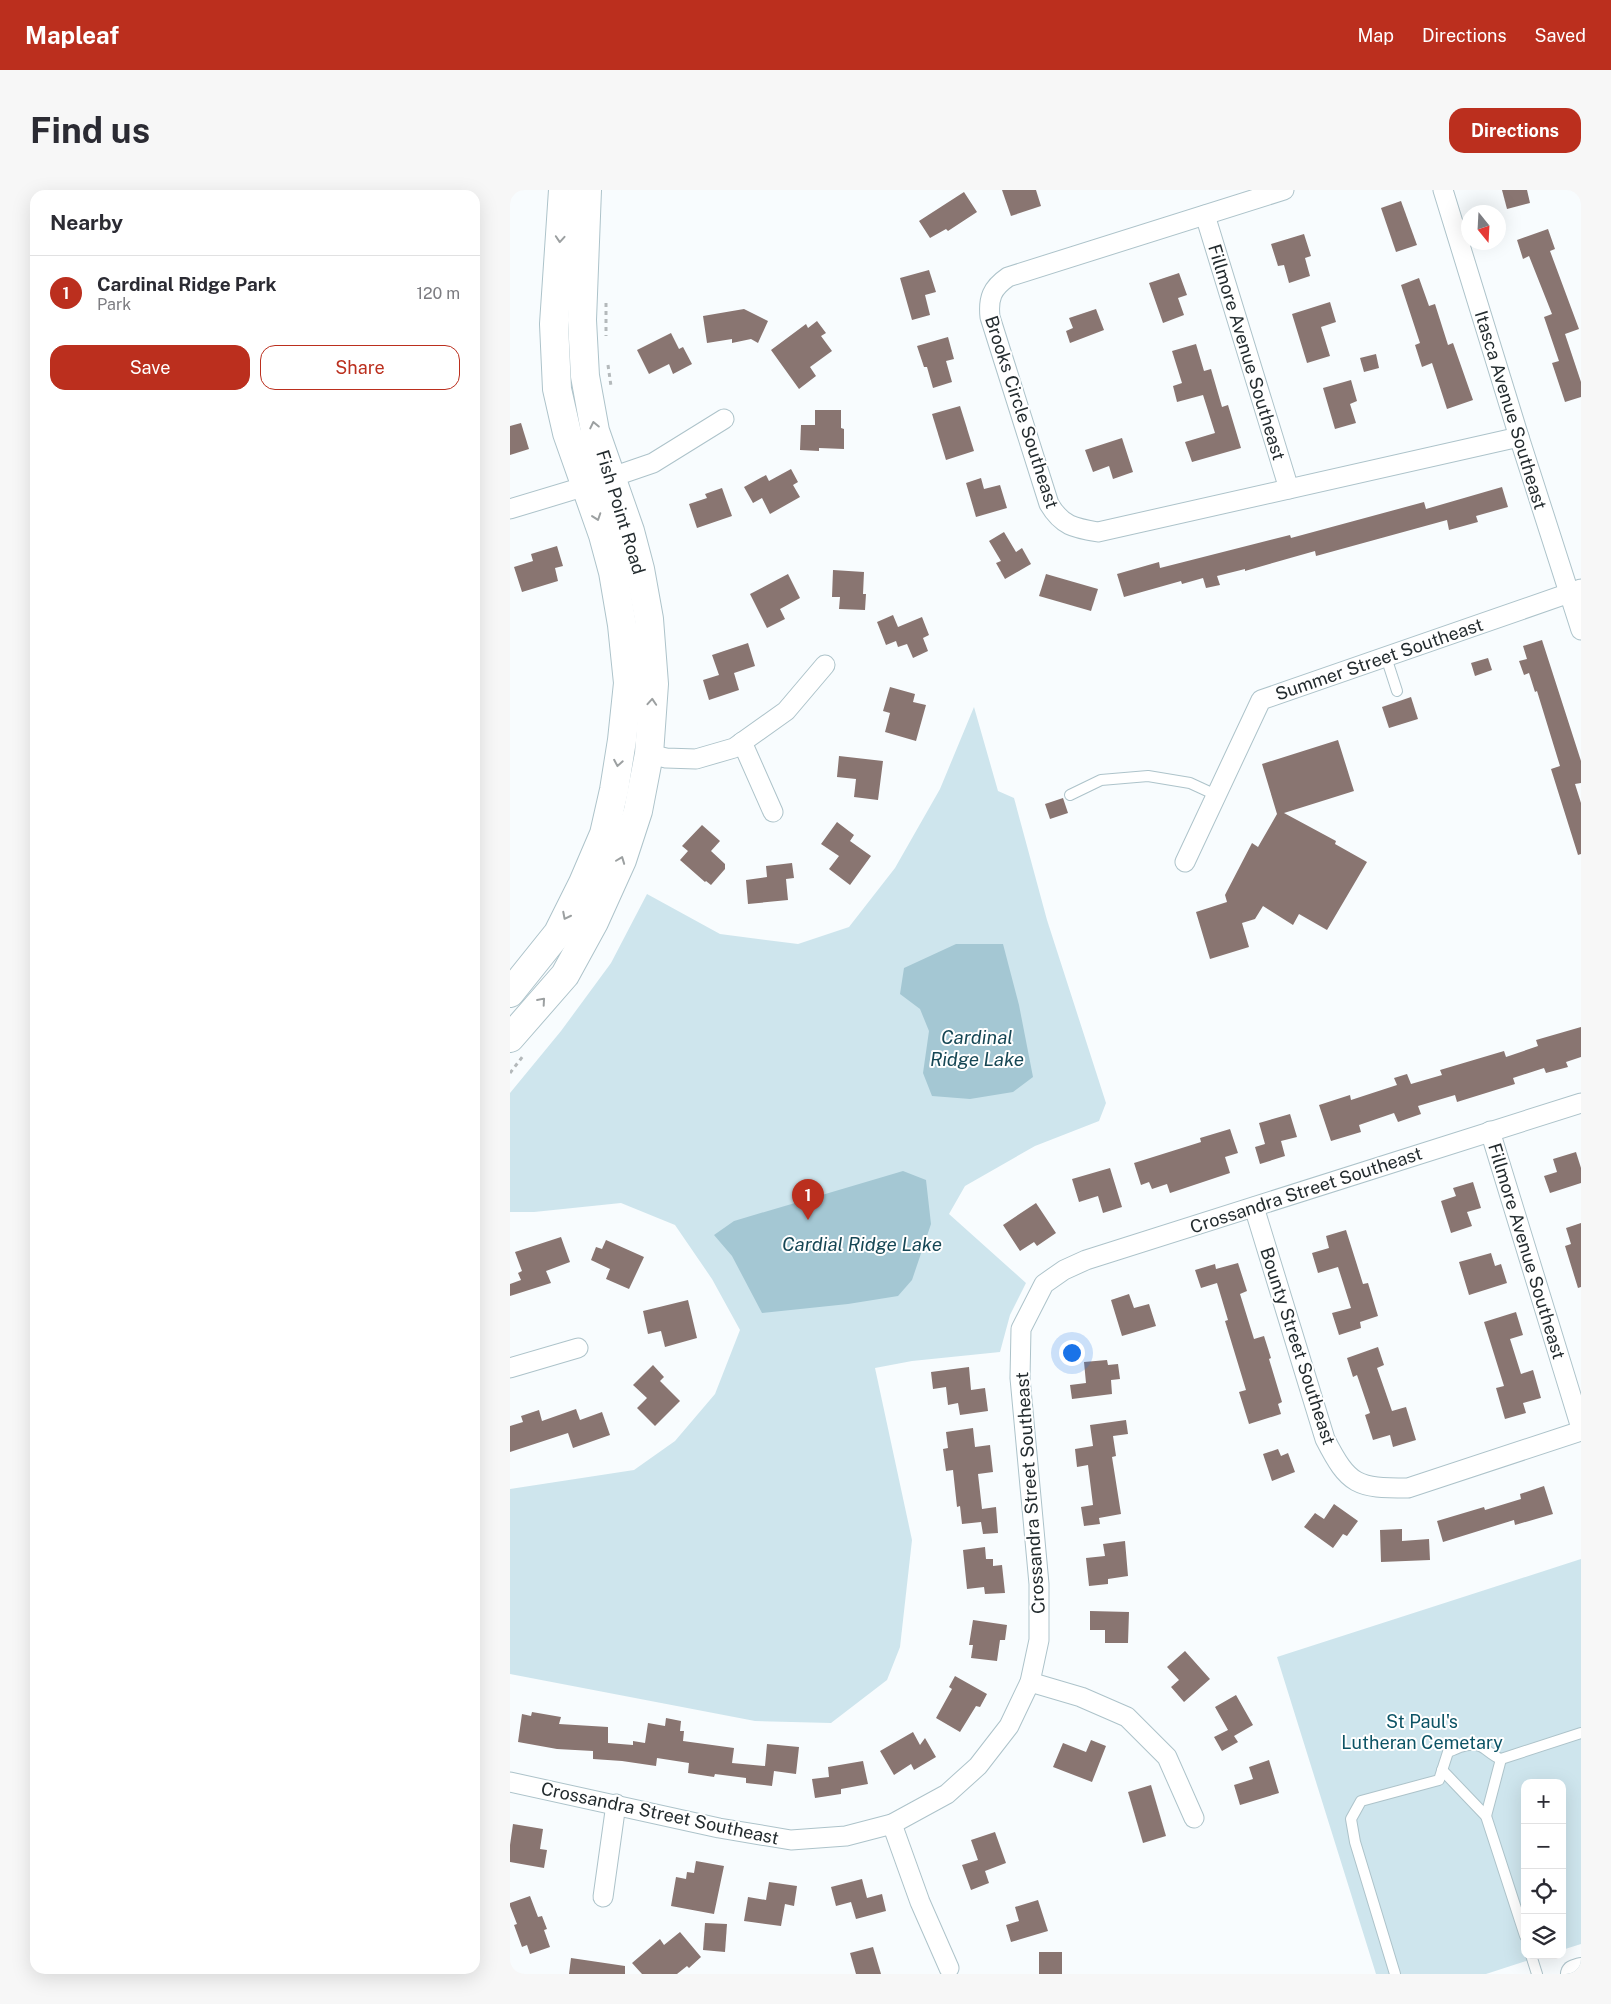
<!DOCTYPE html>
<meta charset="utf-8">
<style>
:root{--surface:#fff;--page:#f7f7f7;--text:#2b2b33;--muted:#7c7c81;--line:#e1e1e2;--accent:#bb2f1e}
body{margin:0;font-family:"Public Sans",sans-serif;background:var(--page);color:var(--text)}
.controls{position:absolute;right:15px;bottom:15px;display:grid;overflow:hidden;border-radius:10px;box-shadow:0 5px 20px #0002}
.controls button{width:45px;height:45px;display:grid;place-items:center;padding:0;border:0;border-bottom:1px solid var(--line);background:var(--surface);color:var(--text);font:25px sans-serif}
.compass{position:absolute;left:951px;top:15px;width:45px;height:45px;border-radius:50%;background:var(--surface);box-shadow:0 5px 20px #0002;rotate:162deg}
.you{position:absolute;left:561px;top:1162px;width:18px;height:18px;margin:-12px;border:4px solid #fff;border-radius:50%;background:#1a73e8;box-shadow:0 0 0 8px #1a73e833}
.badge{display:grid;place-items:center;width:32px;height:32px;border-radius:50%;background:var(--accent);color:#fff;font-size:16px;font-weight:700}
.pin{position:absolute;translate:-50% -41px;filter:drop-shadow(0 1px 2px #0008)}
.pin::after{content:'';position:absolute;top:26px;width:18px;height:15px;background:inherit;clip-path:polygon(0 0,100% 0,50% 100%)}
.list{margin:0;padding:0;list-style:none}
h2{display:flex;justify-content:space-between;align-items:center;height:65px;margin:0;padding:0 20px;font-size:21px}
h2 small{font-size:16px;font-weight:400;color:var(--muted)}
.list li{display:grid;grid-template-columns:32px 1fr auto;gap:15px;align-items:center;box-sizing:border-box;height:75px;padding:0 20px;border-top:1px solid var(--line)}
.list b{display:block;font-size:19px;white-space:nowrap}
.list p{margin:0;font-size:16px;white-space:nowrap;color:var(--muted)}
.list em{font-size:16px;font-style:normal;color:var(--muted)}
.actions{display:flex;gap:10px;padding:15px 20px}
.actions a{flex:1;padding:11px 0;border:1px solid var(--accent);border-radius:15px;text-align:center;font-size:18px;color:var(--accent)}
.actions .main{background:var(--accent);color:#fff}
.icon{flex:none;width:28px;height:28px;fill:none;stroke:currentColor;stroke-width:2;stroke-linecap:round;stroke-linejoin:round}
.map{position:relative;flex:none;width:1071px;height:1784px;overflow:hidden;border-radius:15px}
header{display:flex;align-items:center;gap:30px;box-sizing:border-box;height:70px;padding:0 25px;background:var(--accent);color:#fff}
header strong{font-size:24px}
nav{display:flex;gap:28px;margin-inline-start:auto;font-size:18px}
.intro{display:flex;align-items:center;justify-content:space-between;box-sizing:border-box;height:120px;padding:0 30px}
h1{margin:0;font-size:35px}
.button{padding:12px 22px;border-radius:15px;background:var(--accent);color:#fff;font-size:18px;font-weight:700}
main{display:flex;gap:30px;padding:0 30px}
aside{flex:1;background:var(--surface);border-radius:15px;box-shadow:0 5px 20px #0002}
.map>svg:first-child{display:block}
.green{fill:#cee5ed}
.water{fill:#a4c7d3}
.building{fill:#897571}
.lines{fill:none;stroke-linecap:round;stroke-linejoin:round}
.lane-casing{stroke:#adc3ca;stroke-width:12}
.street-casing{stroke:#adc3ca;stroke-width:21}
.secondary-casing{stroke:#adc3ca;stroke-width:30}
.path{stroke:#b4b9bb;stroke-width:3;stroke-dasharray:4 4;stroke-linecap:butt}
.lane{stroke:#fff;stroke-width:10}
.street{stroke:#fff;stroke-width:19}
.secondary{stroke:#fff;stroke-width:28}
.oneway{stroke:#9ca0a1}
.labels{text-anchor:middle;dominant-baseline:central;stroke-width:4;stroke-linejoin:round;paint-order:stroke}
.street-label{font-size:18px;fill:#242c2f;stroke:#fff}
.park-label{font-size:18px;fill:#0c5365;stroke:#fff}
.water-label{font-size:19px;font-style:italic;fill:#164755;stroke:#fff}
</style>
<header>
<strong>Mapleaf</strong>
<nav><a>Map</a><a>Directions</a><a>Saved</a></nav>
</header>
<div class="intro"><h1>Find us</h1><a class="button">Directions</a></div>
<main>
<aside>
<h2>Nearby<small></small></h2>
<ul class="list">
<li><span class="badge">1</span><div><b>Cardinal Ridge Park</b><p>Park</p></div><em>120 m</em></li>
</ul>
<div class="actions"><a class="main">Save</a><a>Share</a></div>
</aside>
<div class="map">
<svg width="1071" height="1784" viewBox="0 0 1071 1784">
<rect width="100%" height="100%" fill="#f8fcfe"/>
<!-- green -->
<g class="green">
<polygon points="464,517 488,601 504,608 537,730 596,913 589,931 525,956 455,996 439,1024 516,1093 500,1125 490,1162 402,1171 365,1178 402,1350 390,1457 377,1490 321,1533 245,1531 0,1484 0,1299 124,1280 165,1251 205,1204 230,1140 202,1089 165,1035 111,1013 24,1022 0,1022 0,903 51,841 101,773 137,704 210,744 288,754 339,737 385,678 430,599"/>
<polygon points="1071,1369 1071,1754 1052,1760 1052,1593 1015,1593 1015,1765 1035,1765 976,1784 866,1784 767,1467"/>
</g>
<!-- water -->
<g class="water">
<polygon points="446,754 493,754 509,815 523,887 503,902 460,909 422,906 413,883 419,841 410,819 390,804 394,778"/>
<polygon points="393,981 416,990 421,1034 402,1090 388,1106 338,1114 252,1123 222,1066 204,1045 224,1031"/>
</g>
<!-- building -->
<g class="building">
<polygon points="492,0 526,0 531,16 501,26"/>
<polygon points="992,0 1017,0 1020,13 997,19"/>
<polygon points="454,2 467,22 438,41 436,39 420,48 409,31"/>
<polygon points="891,11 907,55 886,62 871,18"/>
<polygon points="1038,39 1045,59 1040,61 1069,139 1055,144 1071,192 1071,207 1055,212 1042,173 1049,171 1034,127 1042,124 1019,66 1013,69 1007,50"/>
<polygon points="794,44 801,66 795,68 800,86 779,93 774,75 768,76 761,54"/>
<polygon points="419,80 426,102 415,105 420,125 402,130 390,88"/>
<polygon points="669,83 677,105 668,108 674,125 653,133 639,93"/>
<polygon points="909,88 919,116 925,114 938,155 943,153 963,210 937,219 922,173 912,177 905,155 910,153 891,95"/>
<polygon points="820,112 826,132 811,137 820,166 797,173 782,124"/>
<polygon points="234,119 258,131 248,153 241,149 222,153 222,149 197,153 193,126"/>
<polygon points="586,119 594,140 560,153 556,141 563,138 559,128"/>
<polygon points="307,131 316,143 311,146 322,161 300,177 306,186 289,199 261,160 296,134 298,138"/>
<polygon points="161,143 169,159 173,157 182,174 163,184 159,174 139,184 127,160"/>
<polygon points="438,147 444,169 436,171 442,192 423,198 417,177 414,177 407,156"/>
<polygon points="686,154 694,181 701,179 712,217 718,215 731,258 682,272 675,252 705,243 693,205 667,212 663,196 672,193 662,161"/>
<polygon points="866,164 869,178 854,182 850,168"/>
<polygon points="841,190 847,211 840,214 846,233 825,239 813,198"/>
<polygon points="450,216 464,261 436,270 422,224"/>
<polygon points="305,220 331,220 331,238 334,239 334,259 309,258 309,261 290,260 291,235 305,235"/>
<polygon points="11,233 19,259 0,265 0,236"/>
<polygon points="612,248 623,282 603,289 599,276 583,282 575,260"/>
<polygon points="281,279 288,292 283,295 290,307 260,324 252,308 243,313 234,297 256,285 259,291"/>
<polygon points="471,288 474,299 490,295 497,318 466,327 456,293"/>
<polygon points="992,297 998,317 966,326 968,332 939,340 937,330 806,366 805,361 735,381 735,379 707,386 710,395 696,398 693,388 672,394 671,391 614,407 607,384 649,372 650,378 780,345 781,348 914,312 916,319"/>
<polygon points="212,298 222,326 187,338 179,314 197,308 195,304"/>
<polygon points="494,342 506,362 512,358 521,374 495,389 486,373 491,371 479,351"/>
<polygon points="47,356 53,376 45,378 48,391 12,402 4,377 23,371 21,364"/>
<polygon points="323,380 354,382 353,404 356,404 355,420 329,419 330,407 322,407"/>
<polygon points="278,384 290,408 270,419 275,429 257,438 240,404"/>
<polygon points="536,384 588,399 581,421 529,406"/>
<polygon points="383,425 388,437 412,427 419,445 413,448 418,461 403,468 397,454 388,457 386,451 376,455 367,432"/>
<polygon points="1032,450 1071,571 1071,593 1065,594 1071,613 1071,664 1068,665 1041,579 1050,576 1027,501 1025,502 1019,483 1014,485 1009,471 1017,469 1013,456"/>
<polygon points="238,453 245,476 224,483 229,500 199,510 193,490 209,485 202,465"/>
<polygon points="978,468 982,480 965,486 961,473"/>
<polygon points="380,497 405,504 403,512 416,515 406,551 375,542 380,523 373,521"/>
<polygon points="901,507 908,529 879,538 872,517"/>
<polygon points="828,550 844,601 774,623 826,651 825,654 857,672 817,740 789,724 783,735 753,716 745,729 732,733 739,757 700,769 686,722 717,712 715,705 742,653 748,657 767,624 752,574"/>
<polygon points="329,566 373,571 368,610 344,607 346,589 327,587"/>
<polygon points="553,608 558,623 540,629 535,614"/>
<polygon points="327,632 344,645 340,651 361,666 340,695 319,679 329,666 311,654"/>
<polygon points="192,635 210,651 201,661 215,674 215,679 201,695 196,691 195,692 170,670 178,661 172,656"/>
<polygon points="282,673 284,688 276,689 278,710 238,714 236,690 257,687 256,676"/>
<polygon points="1071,837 1071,867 1056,872 1058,877 1036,883 1034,878 1003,888 1005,894 947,912 945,905 908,916 911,924 888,932 884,923 849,935 851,942 821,951 809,915 840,905 841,910 887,895 884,888 897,884 901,894 932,885 930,880 994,861 996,867 1028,856 1026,850"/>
<polygon points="780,924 787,947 771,951 775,966 750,974 745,957 755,954 749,933"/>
<polygon points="720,939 728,963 715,967 720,983 660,1003 657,994 642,999 639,992 631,995 624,973 691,952 690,948"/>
<polygon points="1066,962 1071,978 1071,993 1040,1003 1034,986 1047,982 1043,969"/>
<polygon points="600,978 612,1017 593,1023 588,1006 569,1012 562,989"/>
<polygon points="963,992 971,1018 957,1022 962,1036 941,1043 931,1011 946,1006 943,998"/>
<polygon points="526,1013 546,1043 527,1056 524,1052 510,1061 493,1035"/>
<polygon points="1071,1033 1071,1097 1068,1098 1055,1056 1061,1054 1056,1038"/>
<polygon points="836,1040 853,1094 858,1093 868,1126 850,1132 851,1138 829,1145 822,1123 841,1118 828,1077 808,1083 802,1063 819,1058 816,1046"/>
<polygon points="51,1047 60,1072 36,1081 41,1093 0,1106 0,1094 11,1090 8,1083 12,1081 5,1062"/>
<polygon points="96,1050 134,1067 119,1099 96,1089 100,1079 81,1070 86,1057 92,1059"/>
<polygon points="981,1063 985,1076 991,1074 997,1093 959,1105 949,1072"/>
<polygon points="728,1073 737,1101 730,1104 744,1149 754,1146 761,1168 759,1169 772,1212 768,1214 771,1224 739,1234 729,1202 736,1200 715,1131 718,1130 707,1093 691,1098 685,1080 705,1074 706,1079"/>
<polygon points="619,1104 624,1118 639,1114 646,1136 612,1146 601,1110"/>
<polygon points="178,1110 187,1148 155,1157 151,1141 138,1144 133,1121"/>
<polygon points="1006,1122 1013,1145 1000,1149 1011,1184 1023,1180 1031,1208 1013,1213 1016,1223 995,1229 986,1198 994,1196 974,1132"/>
<polygon points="868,1157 874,1175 867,1178 882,1221 896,1217 906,1250 883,1257 880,1245 863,1250 855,1225 860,1223 847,1185 843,1187 837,1168"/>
<polygon points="597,1170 598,1175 608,1174 610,1189 601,1190 602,1204 562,1209 560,1195 576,1193 574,1172"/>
<polygon points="143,1175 154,1187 150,1191 170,1211 145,1236 127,1218 137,1208 123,1195"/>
<polygon points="459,1177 461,1200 475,1198 478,1221 450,1225 448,1213 438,1215 436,1197 423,1199 421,1182"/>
<polygon points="66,1219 70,1230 92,1222 100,1245 63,1258 58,1243 0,1262 0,1236 13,1232 11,1226 29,1220 32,1231"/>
<polygon points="616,1230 618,1244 603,1246 606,1266 602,1267 611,1324 589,1328 590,1334 574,1336 571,1317 583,1315 578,1275 567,1277 565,1259 583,1256 580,1235"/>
<polygon points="463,1238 465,1257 480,1255 483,1282 468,1284 472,1319 486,1317 488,1343 473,1344 471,1332 452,1334 450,1316 447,1317 443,1280 436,1281 433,1259 438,1258 436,1242"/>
<polygon points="768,1259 771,1266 778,1263 785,1282 762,1291 753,1264"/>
<polygon points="1034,1296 1043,1324 1005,1335 1004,1330 933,1352 927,1331 974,1317 975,1320 1011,1309 1010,1304"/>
<polygon points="824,1314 848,1331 837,1346 833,1344 823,1358 794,1337 805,1323 814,1329"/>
<polygon points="892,1339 892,1351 919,1349 920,1370 871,1372 870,1340"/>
<polygon points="615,1351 618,1386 598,1389 598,1394 579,1396 576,1368 595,1366 593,1354"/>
<polygon points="475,1357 476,1369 483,1369 483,1376 492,1375 495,1403 475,1404 474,1397 457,1399 453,1360"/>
<polygon points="580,1421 619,1422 618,1453 595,1453 595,1440 580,1440"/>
<polygon points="463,1430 497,1435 495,1450 490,1450 487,1471 461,1468 463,1455 459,1455"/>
<polygon points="675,1461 700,1489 674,1512 661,1497 669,1490 657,1477"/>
<polygon points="445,1486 477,1504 470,1517 466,1516 450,1542 426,1528 442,1499 439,1497"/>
<polygon points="726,1505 743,1535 724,1546 728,1552 712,1561 704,1547 718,1540 705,1517"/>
<polygon points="22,1522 51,1527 49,1534 98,1537 98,1553 123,1555 123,1551 135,1553 138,1533 155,1536 156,1528 171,1531 170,1541 174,1541 173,1551 224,1558 222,1573 255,1576 257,1554 289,1557 286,1584 264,1581 262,1596 236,1593 236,1588 205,1584 204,1587 178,1583 179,1573 147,1568 146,1576 112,1571 83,1569 83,1561 47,1559 8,1552 12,1524 21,1526"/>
<polygon points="403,1542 410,1555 415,1548 426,1567 404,1580 401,1574 384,1585 370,1561"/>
<polygon points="581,1550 596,1556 582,1592 543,1577 553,1553 576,1562"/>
<polygon points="759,1570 769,1603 730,1615 724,1595 743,1589 739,1577"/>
<polygon points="353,1571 358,1594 331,1599 331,1604 305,1608 302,1589 319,1587 318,1577"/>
<polygon points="641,1595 656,1646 633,1653 618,1602"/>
<polygon points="3,1634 33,1639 30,1659 37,1660 34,1678 0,1672 0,1655"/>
<polygon points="485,1642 496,1673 475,1681 479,1693 461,1700 452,1675 468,1670 461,1650"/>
<polygon points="186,1671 214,1676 204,1724 161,1716 166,1687 176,1689 177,1682 184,1683"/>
<polygon points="352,1689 357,1708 372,1704 376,1721 346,1729 341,1712 326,1716 321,1697"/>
<polygon points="259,1692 287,1696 284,1716 275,1714 271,1736 234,1731 238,1707 256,1710"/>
<polygon points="20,1706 28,1727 32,1726 37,1739 34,1740 40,1757 20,1764 17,1755 12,1757 4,1735 7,1734 0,1716 0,1713"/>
<polygon points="528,1710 538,1741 501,1752 496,1735 509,1731 505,1717"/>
<polygon points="195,1733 217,1734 215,1762 193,1760"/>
<polygon points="170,1742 191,1767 179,1778 177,1776 167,1784 132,1784 122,1773 150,1749 154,1755"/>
<polygon points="363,1757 371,1784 346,1784 340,1763"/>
<rect x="529" y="1762" width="23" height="22"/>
<polygon points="61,1768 115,1776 115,1784 59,1784"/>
</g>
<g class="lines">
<!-- lane casing -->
<g class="lane-casing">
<g id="lane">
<polyline points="876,467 887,501"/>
<polyline points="560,605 591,590 638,586 680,593 706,605"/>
<polyline points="932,1580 976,1626 1015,1746"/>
<polyline points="976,1626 991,1569"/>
<polyline points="1021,1765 1027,1784"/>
<path d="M885 1784 845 1652 841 1629 851 1611 929 1590 938 1562C948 1558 959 1552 970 1556 977 1559 982 1566 991 1569L1071 1543"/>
</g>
</g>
<!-- street casing -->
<g class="street-casing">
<g id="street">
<path d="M774 0 498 87C482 98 478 108 480 127L539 314C552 336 564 338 588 342L1009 247"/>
<polyline points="933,0 1009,247 1071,440"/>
<polyline points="695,25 779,299"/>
<polyline points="0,319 76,296 143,273 214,229"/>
<polyline points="232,552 263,622"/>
<polyline points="139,564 156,568 186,569 224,558 276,521 315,475"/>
<polyline points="675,672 751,510 1071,399"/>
<polyline points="980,941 1071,1238"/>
<path d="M744 1017 815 1249C839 1296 847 1298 898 1298L1071 1241"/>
<polyline points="0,1178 68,1158"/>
<polyline points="520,1492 571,1507 617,1527 657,1567 684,1628"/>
<polyline points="0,1592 209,1638 281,1650 336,1646 382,1634 437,1604 468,1576 499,1536 520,1492 529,1450 529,1394 510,1188 511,1139 534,1094 554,1080 576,1070 1071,913"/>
<polyline points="382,1634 410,1712 439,1778"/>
<polyline points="93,1707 106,1614"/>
</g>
</g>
<!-- secondary casing -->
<g class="secondary-casing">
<g id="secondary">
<polyline points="0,803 48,743 73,693 94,644 104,600 112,550 118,493 112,435 103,382 93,345 57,243 47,199 44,134 53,0"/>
<polyline points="0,848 55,785 84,732 112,670 128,621 139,564 144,494 139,429 130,379 120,341 85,241 75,186 72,130 77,0"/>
<polyline points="1065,1784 1071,1782"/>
</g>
</g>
<!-- path -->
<g class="path">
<polyline points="96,113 96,146"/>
<polyline points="98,175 101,196"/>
<polyline points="0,883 13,866"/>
</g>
<!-- lane -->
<use href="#lane" class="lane"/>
<!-- street -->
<use href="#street" class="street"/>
<!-- secondary -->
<use href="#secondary" class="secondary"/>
</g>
<!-- one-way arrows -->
<defs><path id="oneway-chevron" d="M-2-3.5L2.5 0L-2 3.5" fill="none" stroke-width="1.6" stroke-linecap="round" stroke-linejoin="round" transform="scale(1.25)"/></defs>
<g class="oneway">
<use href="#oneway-chevron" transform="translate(50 49) rotate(94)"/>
<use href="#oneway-chevron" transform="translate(84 235) rotate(-102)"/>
<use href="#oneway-chevron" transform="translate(87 327) rotate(71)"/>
<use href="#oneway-chevron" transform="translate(142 512) rotate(-86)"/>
<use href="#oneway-chevron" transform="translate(108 573) rotate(100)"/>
<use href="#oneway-chevron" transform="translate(111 670) rotate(-69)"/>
<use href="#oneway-chevron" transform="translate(56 726) rotate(117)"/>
<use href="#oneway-chevron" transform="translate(32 811) rotate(-49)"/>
</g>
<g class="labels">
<!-- street labels -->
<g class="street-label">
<text transform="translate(737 162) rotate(73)">Fillmore Avenue Southeast</text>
<text transform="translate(1001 220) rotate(73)">Itasca Avenue Southeast</text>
<text transform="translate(512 222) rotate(72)">Brooks Circle Southeast</text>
<text transform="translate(111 322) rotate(73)">Fish Point Road</text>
<text transform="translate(869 469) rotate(-19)">Summer Street Southeast</text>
<text transform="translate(796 1000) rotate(-18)">Crossandra Street Southeast</text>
<text transform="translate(1017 1061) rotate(73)">Fillmore Avenue Southeast</text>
<text transform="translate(788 1156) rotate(72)">Bounty Street Southeast</text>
<text transform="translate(520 1303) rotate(-94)">Crossandra Street Southeast</text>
<text transform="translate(150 1623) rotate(12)">Crossandra Street Southeast</text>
</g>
<!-- park labels -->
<g class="park-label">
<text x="912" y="1531">St Paul's<tspan x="912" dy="21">Lutheran Cemetary</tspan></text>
</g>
<!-- water labels -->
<g class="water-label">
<text x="467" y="847">Cardinal<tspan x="467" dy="22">Ridge Lake</tspan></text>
<text x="352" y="1054">Cardial Ridge Lake</text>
</g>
</g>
</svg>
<div class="controls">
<button>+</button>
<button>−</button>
<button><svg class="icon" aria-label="locate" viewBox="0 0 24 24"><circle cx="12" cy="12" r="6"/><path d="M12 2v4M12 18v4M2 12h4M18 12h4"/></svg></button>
<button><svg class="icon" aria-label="layers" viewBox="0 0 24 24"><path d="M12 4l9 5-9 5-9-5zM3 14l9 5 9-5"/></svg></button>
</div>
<svg class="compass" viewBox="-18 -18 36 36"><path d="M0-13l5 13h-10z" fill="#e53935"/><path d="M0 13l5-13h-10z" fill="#7c7c81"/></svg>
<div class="you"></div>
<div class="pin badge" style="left:298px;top:1030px">1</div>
</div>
</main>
